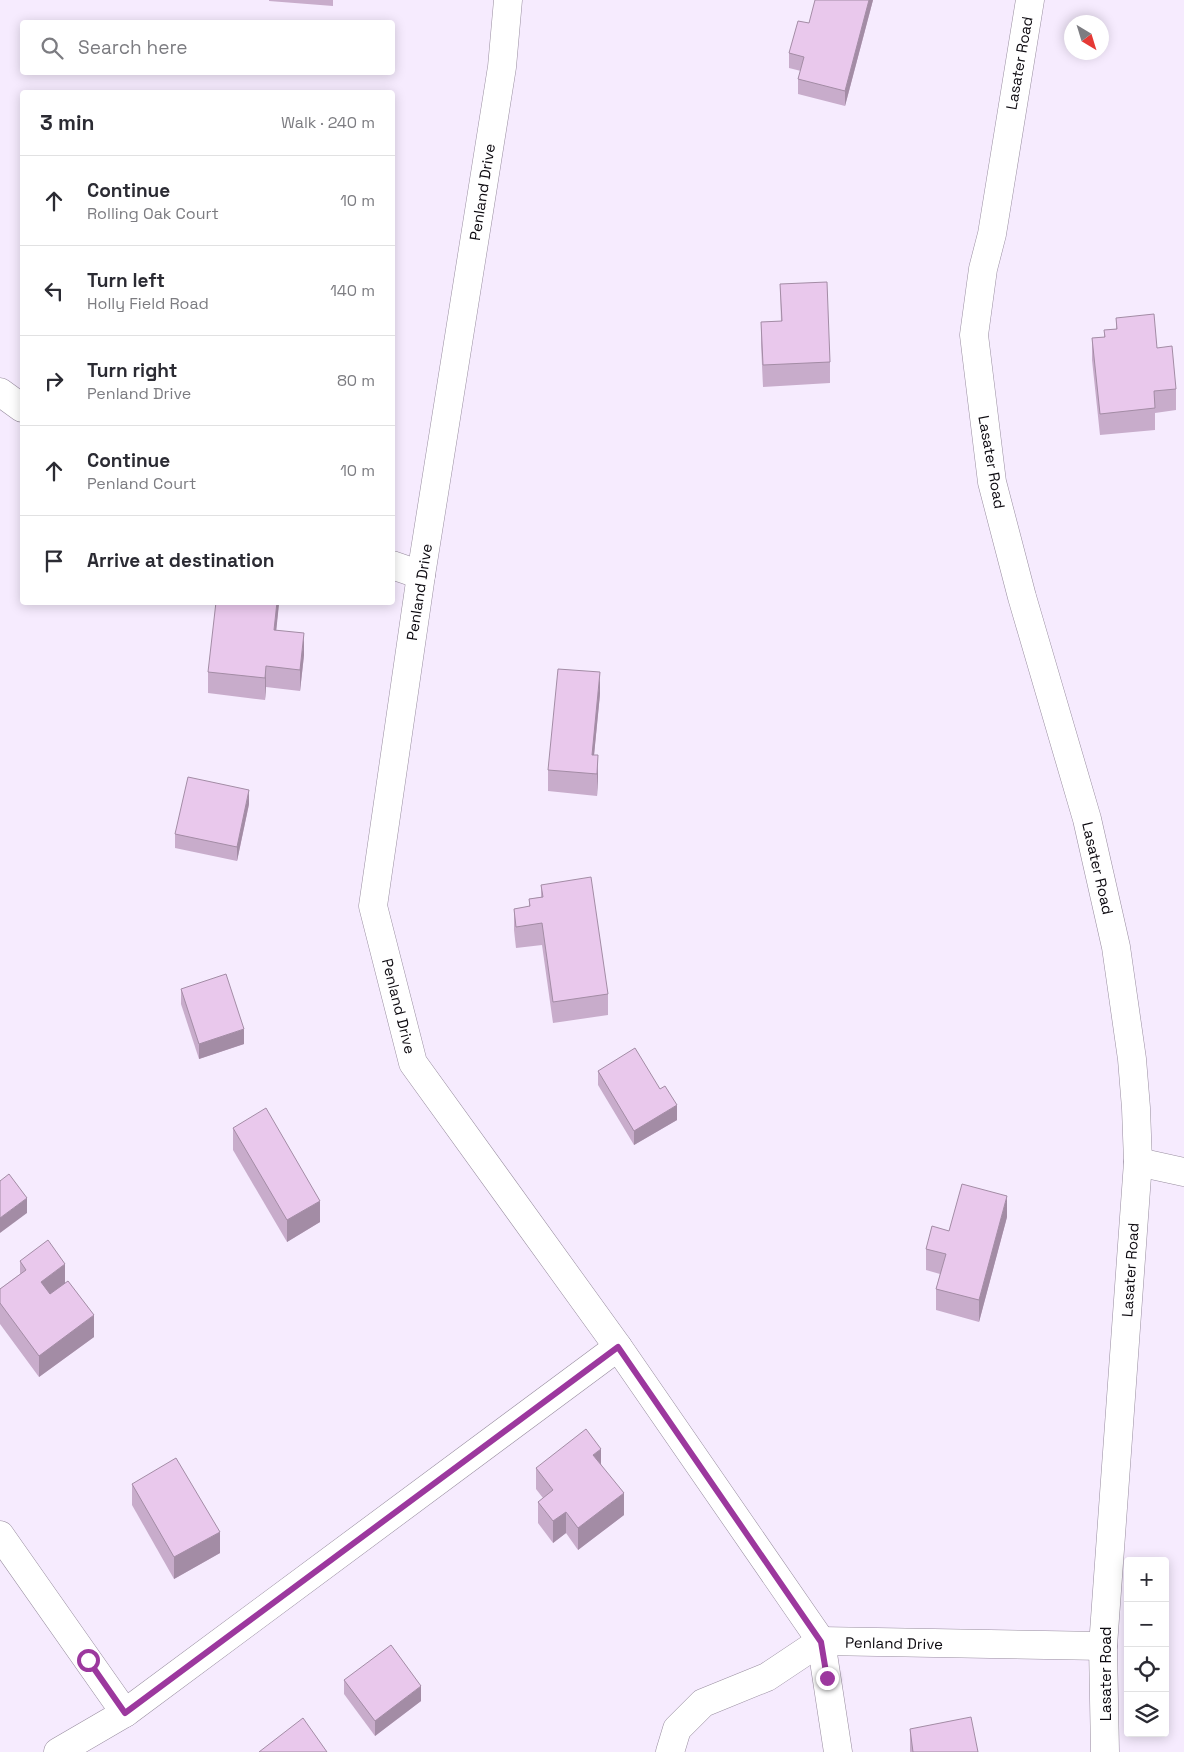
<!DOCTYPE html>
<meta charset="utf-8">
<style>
:root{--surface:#fff;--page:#f2f2f3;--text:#2b2b33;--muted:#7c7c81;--line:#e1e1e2}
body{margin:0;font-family:"Space Grotesk",sans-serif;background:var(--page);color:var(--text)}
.controls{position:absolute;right:15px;bottom:15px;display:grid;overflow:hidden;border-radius:5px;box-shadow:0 2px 12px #0003}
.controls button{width:45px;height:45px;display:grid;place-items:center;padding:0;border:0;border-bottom:1px solid var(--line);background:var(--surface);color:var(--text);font:25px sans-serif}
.compass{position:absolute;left:1064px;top:15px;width:45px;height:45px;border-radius:50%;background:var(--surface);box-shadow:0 2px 12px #0003;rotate:142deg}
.stop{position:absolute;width:15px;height:15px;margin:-11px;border:4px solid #9c389e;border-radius:50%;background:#fff}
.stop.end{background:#9c389e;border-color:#fff;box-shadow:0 1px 5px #0008}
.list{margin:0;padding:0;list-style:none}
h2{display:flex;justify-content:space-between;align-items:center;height:65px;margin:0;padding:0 20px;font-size:21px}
h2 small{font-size:16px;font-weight:400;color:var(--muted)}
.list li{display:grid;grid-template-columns:32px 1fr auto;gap:15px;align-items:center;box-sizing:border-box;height:90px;padding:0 20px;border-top:1px solid var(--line)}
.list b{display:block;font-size:19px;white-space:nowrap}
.list p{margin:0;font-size:16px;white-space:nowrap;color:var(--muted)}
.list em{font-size:16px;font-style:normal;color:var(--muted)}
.icon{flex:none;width:28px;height:28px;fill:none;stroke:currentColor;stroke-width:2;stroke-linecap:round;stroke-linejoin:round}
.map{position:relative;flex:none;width:1184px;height:1752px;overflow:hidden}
.search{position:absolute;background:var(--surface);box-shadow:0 2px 12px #0003;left:20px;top:20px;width:375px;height:55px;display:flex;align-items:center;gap:12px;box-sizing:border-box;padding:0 18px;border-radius:5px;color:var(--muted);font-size:19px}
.panel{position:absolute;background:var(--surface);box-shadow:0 2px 12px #0003;left:20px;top:90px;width:375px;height:515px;border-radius:5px}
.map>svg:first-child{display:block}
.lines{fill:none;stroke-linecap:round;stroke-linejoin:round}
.minor-casing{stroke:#988d9f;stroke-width:29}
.minor{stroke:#fff;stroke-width:28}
.wall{fill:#c8accb}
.shaded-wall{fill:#a38ca5}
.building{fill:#e9c8ec;stroke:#a38ca5}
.route{stroke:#9c389e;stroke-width:6}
.labels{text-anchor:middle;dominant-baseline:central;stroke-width:4;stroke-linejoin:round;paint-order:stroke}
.street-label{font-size:15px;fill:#0d0a10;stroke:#fff}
</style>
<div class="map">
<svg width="1184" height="1752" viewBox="0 0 1184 1752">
<rect width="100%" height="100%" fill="#f6ebfe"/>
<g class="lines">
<!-- minor casing -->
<g class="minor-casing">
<g id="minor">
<polyline points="508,0 502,67 421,575 373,906 413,1063 618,1347 821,1641 838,1752"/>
<polyline points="1030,0 992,234 983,269 974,335 992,482 1022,597 1087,819 1116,947 1132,1059 1136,1108 1138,1162 1103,1646 1105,1752"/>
<polyline points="0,392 22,408"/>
<polyline points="392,565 421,575"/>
<polyline points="1138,1162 1184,1172"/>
<polyline points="0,1535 125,1713"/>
<polyline points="821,1641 1103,1646"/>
<polyline points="58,1752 125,1713 618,1347"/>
<polyline points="670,1752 677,1729 703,1703 767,1677 821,1641"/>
</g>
</g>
<!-- minor -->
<use href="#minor" class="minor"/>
</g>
<!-- wall -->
<g class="wall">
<polygon points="269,0 333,0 333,6 269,1"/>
<polygon points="873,0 845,106 798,94 798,79 801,71 789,68 789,53 809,23"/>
<polygon points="780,284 830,362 830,383 763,387 761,344 761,322 781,321"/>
<polygon points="1116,318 1157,348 1176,389 1176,410 1155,413 1155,430 1100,435 1092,360 1092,338 1104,337 1104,330 1116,329"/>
<polygon points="279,602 276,630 304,655 300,691 266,687 265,700 208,693 208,672"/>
<polygon points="600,694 594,755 598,777 597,796 548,791 548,770"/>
<polygon points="249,804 237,861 175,848 175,834"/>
<polygon points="541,885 608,994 608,1015 553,1023 542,945 516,948 514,930 514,909 529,907 529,899 541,897"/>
<polygon points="181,989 244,1044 199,1059 181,1004"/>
<polygon points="598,1071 677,1120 634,1145 598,1085"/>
<polygon points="233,1128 320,1222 287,1242 233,1150"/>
<polygon points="1007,1217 979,1322 936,1310 936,1289 940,1274 926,1270 926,1249 949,1231"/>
<polygon points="20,1261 65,1283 94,1337 39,1377 0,1324 0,1289 20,1274"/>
<polygon points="601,1464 624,1515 578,1550 566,1533 553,1543 538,1523 538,1502 543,1498 536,1489 536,1468"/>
<polygon points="132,1484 220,1553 174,1579 132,1505"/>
<polygon points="344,1680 421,1701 375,1736 344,1694"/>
<polygon points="910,1729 978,1752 910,1752"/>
</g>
<!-- shaded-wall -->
<g class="shaded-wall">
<polygon points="869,0 873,0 845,106 845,91"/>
<polygon points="277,602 279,602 279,604 274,652 274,630"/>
<polygon points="304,633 304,655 300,691 300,670"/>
<polygon points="266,666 266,687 265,700 265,678"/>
<polygon points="600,672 600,694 592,776 592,755"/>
<polygon points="598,755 598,777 597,796 597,774"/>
<polygon points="249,790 249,804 237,861 237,847"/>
<polygon points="244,1029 244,1044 199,1059 199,1044"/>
<polygon points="677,1105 677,1120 634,1145 634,1131"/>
<polygon points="1007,1196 1007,1217 979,1322 979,1300"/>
<polygon points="27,1198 27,1213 0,1233 0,1218"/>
<polygon points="320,1201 320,1222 287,1242 287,1220"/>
<polygon points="65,1264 65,1285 41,1304 41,1282"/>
<polygon points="94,1315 94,1337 39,1377 39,1356"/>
<polygon points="601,1449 601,1470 593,1455"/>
<polygon points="624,1493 624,1515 578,1550 578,1528"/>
<polygon points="566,1512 566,1533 553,1543 553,1521"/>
<polygon points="220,1532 220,1553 174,1579 174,1557"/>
<polygon points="421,1686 421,1701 375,1736 375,1721"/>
</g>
<!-- building -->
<g class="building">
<polygon points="815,0 869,0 845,91 798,79 804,57 789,53 798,21 809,23"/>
<polygon points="827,282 830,362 763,365 761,322 782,321 780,284"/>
<polygon points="1154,314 1157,348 1172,346 1176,389 1154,391 1155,408 1100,414 1092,338 1105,337 1104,330 1117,329 1116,318"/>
<polygon points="216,602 277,602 274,630 304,633 300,670 266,666 265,678 208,672"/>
<polygon points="558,669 600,672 592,755 598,755 597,774 548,770"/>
<polygon points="188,777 249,790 237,847 175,834"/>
<polygon points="591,877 608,994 553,1002 542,923 516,927 514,909 530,906 529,899 543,897 541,885"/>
<polygon points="226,974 244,1029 199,1044 181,989"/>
<polygon points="635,1048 660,1089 665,1086 677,1105 634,1131 598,1071"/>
<polygon points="266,1108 320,1201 287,1220 233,1128"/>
<polygon points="9,1174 27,1198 0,1218 0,1181"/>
<polygon points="962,1184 1007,1196 979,1300 936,1289 946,1254 926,1249 932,1226 949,1231"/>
<polygon points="48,1240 65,1264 41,1282 50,1294 68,1281 94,1315 39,1356 0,1303 0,1289 26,1270 20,1261"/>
<polygon points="586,1429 601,1449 593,1455 624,1493 578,1528 566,1512 553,1521 538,1502 553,1490 536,1468"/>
<polygon points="176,1458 220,1532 174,1557 132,1484"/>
<polygon points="391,1645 421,1686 375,1721 344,1680"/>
<polygon points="971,1717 978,1752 913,1752 910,1729"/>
<polygon points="303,1718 327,1752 259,1752"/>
</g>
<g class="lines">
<!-- route -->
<polyline class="route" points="88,1660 125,1713 618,1347 821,1642 827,1678"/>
</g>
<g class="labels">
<!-- street labels -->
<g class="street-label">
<text transform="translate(1019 63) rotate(-80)">Lasater Road</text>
<text transform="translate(482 192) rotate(-81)">Penland Drive</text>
<text transform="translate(992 462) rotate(80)">Lasater Road</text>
<text transform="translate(419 592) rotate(-81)">Penland Drive</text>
<text transform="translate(1098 868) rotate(77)">Lasater Road</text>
<text transform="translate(399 1006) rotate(76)">Penland Drive</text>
<text transform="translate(1130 1270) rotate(-86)">Lasater Road</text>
<text transform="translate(894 1643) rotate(1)">Penland Drive</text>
<text transform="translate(1105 1674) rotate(-90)">Lasater Road</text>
</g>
</g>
</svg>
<div class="controls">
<button>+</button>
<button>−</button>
<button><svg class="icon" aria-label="locate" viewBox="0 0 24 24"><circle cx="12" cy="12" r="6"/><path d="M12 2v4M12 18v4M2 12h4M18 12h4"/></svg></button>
<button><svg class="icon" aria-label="layers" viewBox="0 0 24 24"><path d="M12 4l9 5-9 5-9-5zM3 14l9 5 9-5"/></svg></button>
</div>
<svg class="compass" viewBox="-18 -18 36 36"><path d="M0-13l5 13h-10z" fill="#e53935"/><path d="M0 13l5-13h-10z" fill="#7c7c81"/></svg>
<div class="stop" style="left:88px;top:1660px"></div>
<div class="stop end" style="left:827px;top:1678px"></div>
<div class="search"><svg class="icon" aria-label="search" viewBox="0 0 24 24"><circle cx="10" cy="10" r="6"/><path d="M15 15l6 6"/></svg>Search here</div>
<section class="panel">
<h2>3 min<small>Walk · 240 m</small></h2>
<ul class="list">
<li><svg class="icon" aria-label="ahead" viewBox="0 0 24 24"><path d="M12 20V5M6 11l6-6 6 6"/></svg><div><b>Continue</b><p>Rolling Oak Court</p></div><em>10 m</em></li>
<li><svg class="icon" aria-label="left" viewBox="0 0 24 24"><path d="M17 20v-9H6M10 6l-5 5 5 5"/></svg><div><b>Turn left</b><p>Holly Field Road</p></div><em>140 m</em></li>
<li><svg class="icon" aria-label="right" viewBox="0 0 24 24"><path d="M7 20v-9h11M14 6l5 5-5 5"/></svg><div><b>Turn right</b><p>Penland Drive</p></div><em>80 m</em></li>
<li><svg class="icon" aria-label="ahead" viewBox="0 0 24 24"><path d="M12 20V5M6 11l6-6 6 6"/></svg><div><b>Continue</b><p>Penland Court</p></div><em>10 m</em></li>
<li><svg class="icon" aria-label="arrive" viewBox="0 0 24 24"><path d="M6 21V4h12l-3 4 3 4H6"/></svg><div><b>Arrive at destination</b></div></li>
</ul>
</section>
</div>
